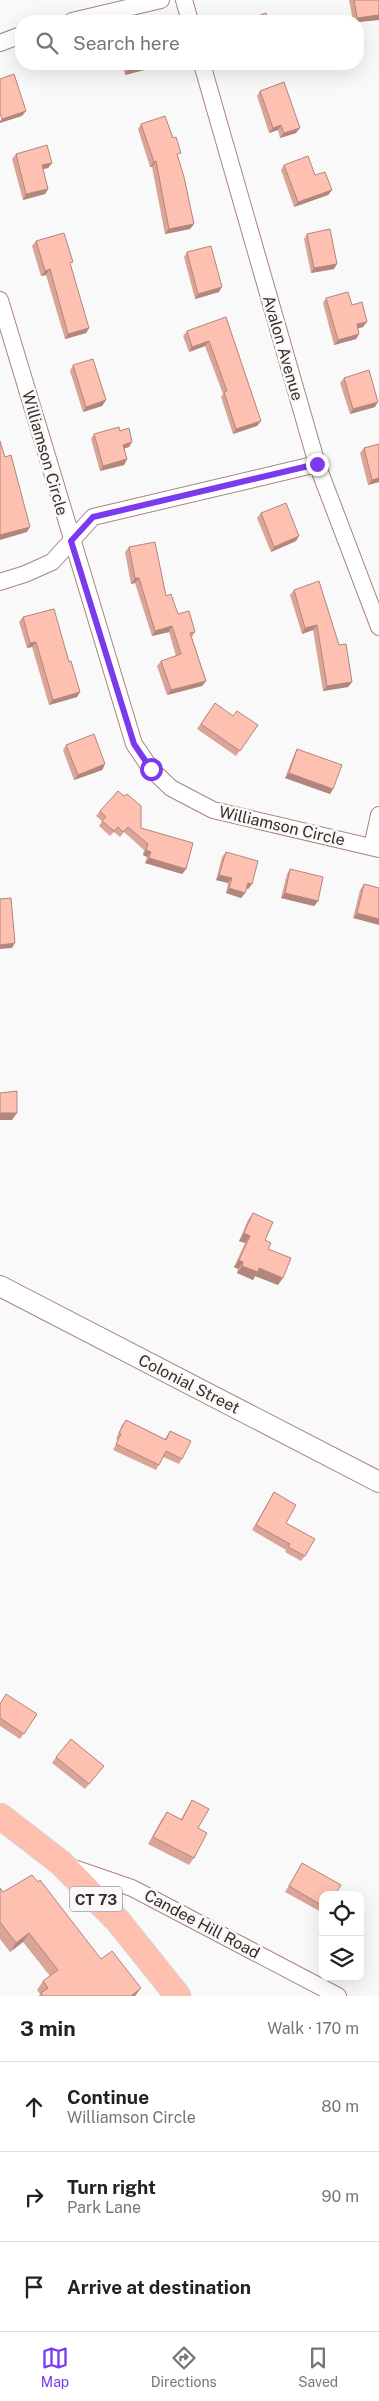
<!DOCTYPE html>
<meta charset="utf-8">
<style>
:root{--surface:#fff;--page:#f6f6f6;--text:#222;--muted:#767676;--line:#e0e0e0;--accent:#7c3aed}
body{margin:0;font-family:"Public Sans",sans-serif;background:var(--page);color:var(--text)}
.controls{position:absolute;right:15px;bottom:15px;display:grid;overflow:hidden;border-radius:10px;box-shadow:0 5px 20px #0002}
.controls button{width:45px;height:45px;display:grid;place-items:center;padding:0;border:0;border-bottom:1px solid var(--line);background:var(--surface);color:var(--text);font:25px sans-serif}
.stop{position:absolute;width:15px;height:15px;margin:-11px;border:4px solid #7c3aed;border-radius:50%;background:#fff}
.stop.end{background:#7c3aed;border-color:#fff;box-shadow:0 1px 5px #0008}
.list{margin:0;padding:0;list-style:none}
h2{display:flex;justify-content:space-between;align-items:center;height:65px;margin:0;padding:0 20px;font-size:21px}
h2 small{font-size:16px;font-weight:400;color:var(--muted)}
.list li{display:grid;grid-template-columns:32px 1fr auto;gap:15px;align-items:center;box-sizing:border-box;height:90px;padding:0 20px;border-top:1px solid var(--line)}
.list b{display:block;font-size:19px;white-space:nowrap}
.list p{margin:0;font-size:16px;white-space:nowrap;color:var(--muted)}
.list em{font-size:16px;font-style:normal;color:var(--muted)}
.icon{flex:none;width:28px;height:28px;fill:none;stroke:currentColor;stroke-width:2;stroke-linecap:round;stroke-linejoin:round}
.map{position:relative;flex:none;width:379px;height:1996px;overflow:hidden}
.search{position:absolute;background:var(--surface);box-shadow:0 5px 20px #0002;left:15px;right:15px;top:15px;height:55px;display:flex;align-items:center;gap:12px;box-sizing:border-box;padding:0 18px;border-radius:20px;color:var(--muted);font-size:19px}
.sheet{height:335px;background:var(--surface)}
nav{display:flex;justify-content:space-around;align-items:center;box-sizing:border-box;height:70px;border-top:1px solid var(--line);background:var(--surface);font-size:14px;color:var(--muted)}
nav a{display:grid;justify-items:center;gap:2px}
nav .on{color:var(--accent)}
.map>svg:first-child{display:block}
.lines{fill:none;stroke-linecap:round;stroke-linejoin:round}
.minor-casing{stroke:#aa857b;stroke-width:18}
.tertiary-casing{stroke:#aa857b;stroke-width:22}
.primary-casing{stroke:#d8d5d4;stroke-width:27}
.minor{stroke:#fff;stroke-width:16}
.tertiary{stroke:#fff;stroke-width:20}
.primary{stroke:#febfaf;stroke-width:25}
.wall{fill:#daa598}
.shaded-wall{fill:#b1867c}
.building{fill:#fdc0b1;stroke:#b1867c}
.route{stroke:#7c3aed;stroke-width:6}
.labels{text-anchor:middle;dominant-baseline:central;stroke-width:5;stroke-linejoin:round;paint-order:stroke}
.shield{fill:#f9f9f9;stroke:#756a67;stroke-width:1}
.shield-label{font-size:15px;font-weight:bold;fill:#3c2c28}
.street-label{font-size:16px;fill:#3c2c28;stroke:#f9f9f9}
</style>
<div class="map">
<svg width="379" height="1996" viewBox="0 0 379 1996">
<rect width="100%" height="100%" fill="#f9f9f9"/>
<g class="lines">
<!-- minor casing -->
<g class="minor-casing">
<g id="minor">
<polyline points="184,0 190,21"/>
<polyline points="72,21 161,0"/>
<polyline points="0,43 21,35"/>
<polyline points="202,64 317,464 379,627"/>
<polyline points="0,300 134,744 151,769 171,788 213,810 379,849"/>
<polyline points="0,582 25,574 52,562 93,517 317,464"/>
<polyline points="372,847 379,815"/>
<polyline points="68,1866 132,1888 338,1996"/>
</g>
</g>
<!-- tertiary casing -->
<g class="tertiary-casing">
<polyline id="tertiary" points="0,1286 379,1482"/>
</g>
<!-- primary casing -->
<g class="primary-casing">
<polyline id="primary" points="0,1816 61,1863 118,1921 178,1996"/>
</g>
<!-- minor -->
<use href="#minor" class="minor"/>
<!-- tertiary -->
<use href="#tertiary" class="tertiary"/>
<!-- primary -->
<use href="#primary" class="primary"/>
</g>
<!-- wall -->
<g class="wall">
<polygon points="349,0 379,0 379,20 358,22 358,21 353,21"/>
<polygon points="122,64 167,64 125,75"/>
<polygon points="260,91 296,133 280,138 278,130 269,133 257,96"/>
<polygon points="141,124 178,157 194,224 190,229 165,234 152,167 150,167 138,129"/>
<polygon points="16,154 52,163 48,168 43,169 48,189 45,194 23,200 12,159"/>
<polygon points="284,165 315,175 332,190 328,195 294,207 281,170"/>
<polygon points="307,234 334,269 311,273 304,239"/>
<polygon points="36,241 89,328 86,333 65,339 46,275 41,276 32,246"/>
<polygon points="187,252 219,292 195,299 184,257"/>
<polygon points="326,298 352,305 363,327 358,328 359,334 356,339 334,345 323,303"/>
<polygon points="226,317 257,426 233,434 221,397 223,394 205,346 189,352 183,336 187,331"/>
<polygon points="73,365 106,400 102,406 83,412 70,371"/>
<polygon points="344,378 375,407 350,414 340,383"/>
<polygon points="120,431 129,447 124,448 127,459 124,465 100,471 91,439 94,434"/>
<polygon points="379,444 379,482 368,485 360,453 364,448"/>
<polygon points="261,513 296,541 271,552 257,518"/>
<polygon points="129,547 166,596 178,614 195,632 192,637 206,681 202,686 167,695 157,666 161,661 176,656 169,632 152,636 135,583 131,584 125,552"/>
<polygon points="294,590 339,645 352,682 348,687 323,691 313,630 302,634 290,595"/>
<polygon points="23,617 77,697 49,705 32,647 27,648 19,622"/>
<polygon points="215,703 233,716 258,725 236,756 197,729"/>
<polygon points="66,745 105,764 102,770 74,780 63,750"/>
<polygon points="297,749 333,789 330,794 285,778 294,755"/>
<polygon points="100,811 141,828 186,869 182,874 145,863 147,857 143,855 144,850 124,832 120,837 114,832 110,836 99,826 102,821 96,816"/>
<polygon points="226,852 252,884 248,889 246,888 245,893 241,898 226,893 228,883 216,880 222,857"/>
<polygon points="290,869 318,901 314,906 281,898 287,874"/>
<polygon points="364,884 379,888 353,918 360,890"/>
<polygon points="253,1213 268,1249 278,1285 255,1276 253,1280 237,1273 238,1269 234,1267 245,1243 239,1241 248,1220"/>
<polygon points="126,1420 165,1439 170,1431 182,1459 179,1464 163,1457 156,1470 113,1450 118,1440 116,1439 122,1425"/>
<polygon points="274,1492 286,1523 305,1556 301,1561 285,1552 286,1550 252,1530"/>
<polygon points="0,1704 37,1714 20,1739 0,1726"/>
<polygon points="56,1757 104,1766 85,1789 52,1763"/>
<polygon points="192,1800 198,1828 194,1858 189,1865 148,1844 162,1819 167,1812 181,1819"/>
<polygon points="302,1863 323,1895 323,1913 285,1892"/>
<polygon points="0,1888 3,1892 101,1959 135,1996 39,1996 40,1994 37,1990 43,1981 50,1976 23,1942 10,1952 0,1939"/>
</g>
<!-- shaded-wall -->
<g class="shaded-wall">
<polygon points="379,15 379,20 358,22 358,21 355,21 357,18"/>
<polygon points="151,64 167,64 125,75 128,69"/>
<polygon points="26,111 22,116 0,123 0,121 2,119"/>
<polygon points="281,125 278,130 269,133 273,128"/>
<polygon points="300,128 296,133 280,138 284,133"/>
<polygon points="156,161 152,167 150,167 154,162"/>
<polygon points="52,163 48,168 39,170 42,165"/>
<polygon points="48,189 45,194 23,200 26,194"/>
<polygon points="332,190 328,195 294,207 298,202"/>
<polygon points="194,224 190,229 165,234 169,229"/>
<polygon points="337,264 334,269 311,273 314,268"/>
<polygon points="50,269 46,275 41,276 45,271"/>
<polygon points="222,287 219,292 195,299 198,294"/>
<polygon points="367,322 363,327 353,330 357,324"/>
<polygon points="89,328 86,333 65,339 68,334"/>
<polygon points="359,334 356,339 334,345 338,340"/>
<polygon points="209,341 205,346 189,352 192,347"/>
<polygon points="106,400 102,406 83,412 86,407"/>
<polygon points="378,402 375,407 350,414 353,409"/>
<polygon points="261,421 257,426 233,434 236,429"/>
<polygon points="132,442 129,447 120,450 123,445"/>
<polygon points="127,459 124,465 100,471 103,466"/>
<polygon points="379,478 379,482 368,485 372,480"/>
<polygon points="30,527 27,532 0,540 0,535"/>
<polygon points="299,536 296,541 271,552 274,547"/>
<polygon points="135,578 139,578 135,583 131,584"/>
<polygon points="317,625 313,630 302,634 305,628"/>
<polygon points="172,626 169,632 152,636 155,631"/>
<polygon points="36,642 32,647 27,648 30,643"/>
<polygon points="206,681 202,686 167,695 171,690"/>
<polygon points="352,682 348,687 323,691 327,686"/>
<polygon points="80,692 77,697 49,705 53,700"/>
<polygon points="105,764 102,770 74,780 78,775"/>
<polygon points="289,773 333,789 330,794 285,778"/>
<polygon points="146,850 151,852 147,857 143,855"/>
<polygon points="149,858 186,869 182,874 145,863"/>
<polygon points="219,875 232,878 228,883 216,880"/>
<polygon points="248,883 252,884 248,889 244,888"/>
<polygon points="229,888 245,893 241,898 226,893"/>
<polygon points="285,893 318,901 314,906 281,898"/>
<polygon points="357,913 379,919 379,925 353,918"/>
<polygon points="15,943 12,948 0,949 0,945"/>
<polygon points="0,1113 17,1113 12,1120 0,1120"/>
<polygon points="244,1233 250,1236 245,1243 239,1241"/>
<polygon points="239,1260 243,1262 238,1269 234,1267"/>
<polygon points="242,1266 259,1268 283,1278 278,1285 255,1276 253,1280 237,1273"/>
<polygon points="29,1933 23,1942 10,1952 16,1943"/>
<polygon points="141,1988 135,1996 131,1996"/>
</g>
<!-- building -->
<g class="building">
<polygon points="354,0 379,0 379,15 357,18"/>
<polygon points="266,13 268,21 244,21"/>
<polygon points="127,64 151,64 128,69"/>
<polygon points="14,74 26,111 2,119 0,113 0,79"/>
<polygon points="284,82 300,128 284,133 281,125 273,128 260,91"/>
<polygon points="165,116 173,138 176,137 181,153 177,154 184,177 194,224 169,229 156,161 154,162 141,124"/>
<polygon points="47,145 52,163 42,165 48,189 26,194 16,154"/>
<polygon points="308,156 315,175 325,172 332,190 298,202 284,165"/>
<polygon points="330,229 337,264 314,268 307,234"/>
<polygon points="64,233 73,262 70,263 89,328 68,334 50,269 45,271 36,241"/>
<polygon points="211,246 222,287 198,294 187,252"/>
<polygon points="348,292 352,305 362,302 367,322 357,324 359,334 338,340 326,298"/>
<polygon points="226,317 261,421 236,429 224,392 227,391 209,341 192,347 187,331"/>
<polygon points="93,359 106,400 86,407 73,365"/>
<polygon points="369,370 378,402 353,409 344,378"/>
<polygon points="119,427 120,431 129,428 132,442 123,445 127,459 103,466 94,434"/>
<polygon points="0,441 5,457 11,455 30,527 0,535"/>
<polygon points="379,444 379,478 372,480 364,448"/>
<polygon points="286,503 299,536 274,547 261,513"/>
<polygon points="155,542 166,596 171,594 178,614 189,611 195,632 190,633 206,681 171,690 161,661 181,654 172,626 155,631 139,578 135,578 129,547"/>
<polygon points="319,581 339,645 346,644 352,682 327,686 317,625 305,628 294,590"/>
<polygon points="54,609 69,662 71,661 80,692 53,700 36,642 30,643 23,617"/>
<polygon points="215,703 233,716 237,711 258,725 240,751 201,724"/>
<polygon points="94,734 105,764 78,775 66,745"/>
<polygon points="297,749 342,765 333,789 289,773"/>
<polygon points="118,791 124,796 127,794 141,806 141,828 193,843 186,869 149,858 151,852 146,850 148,844 128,827 123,832 118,827 114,831 102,821 106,817 100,811"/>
<polygon points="226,852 258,861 252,884 248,883 245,893 229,888 232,878 219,875"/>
<polygon points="290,869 323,877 318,901 285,893"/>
<polygon points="364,884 379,888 379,919 357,913"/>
<polygon points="11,898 15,943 0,945 0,899"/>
<polygon points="17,1091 17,1113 0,1113 0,1093"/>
<polygon points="253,1213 273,1222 265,1240 271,1243 268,1249 291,1258 283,1278 259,1268 258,1272 242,1266 243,1262 239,1260 250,1236 244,1233"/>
<polygon points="126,1420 166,1440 170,1431 191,1441 182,1459 166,1451 159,1465 116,1444 121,1434 119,1433"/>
<polygon points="274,1492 296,1505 286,1523 315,1539 305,1556 288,1547 290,1544 256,1525"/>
<polygon points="6,1694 37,1714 24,1734 0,1718 0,1704"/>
<polygon points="71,1739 104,1766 89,1784 56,1757"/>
<polygon points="192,1800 209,1809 198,1828 207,1833 194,1858 153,1837 167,1812 182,1820"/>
<polygon points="302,1863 341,1885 335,1895 323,1895 323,1906 289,1886"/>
<polygon points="32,1875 38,1882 40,1880 101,1959 112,1951 141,1988 131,1996 43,1996 41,1993 48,1988 43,1981 58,1970 29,1933 16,1943 0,1922 0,1888 3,1892"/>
</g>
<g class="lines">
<!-- route -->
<polyline class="route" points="151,769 134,744 71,541 93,517 317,464"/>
</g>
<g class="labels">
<!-- shield labels -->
<rect class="shield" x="70" y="1886.5" width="52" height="25" rx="4"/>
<g class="shield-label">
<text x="96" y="1899">CT 73</text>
</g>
<!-- street labels -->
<g class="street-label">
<text transform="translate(283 348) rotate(74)">Avalon Avenue</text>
<text transform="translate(45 453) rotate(74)">Williamson Circle</text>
<text transform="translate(282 826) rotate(13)">Williamson Circle</text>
<text transform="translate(189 1384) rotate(27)">Colonial Street</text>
<text transform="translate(202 1924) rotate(28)">Candee Hill Road</text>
</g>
</g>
</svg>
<div class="controls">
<button><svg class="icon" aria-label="locate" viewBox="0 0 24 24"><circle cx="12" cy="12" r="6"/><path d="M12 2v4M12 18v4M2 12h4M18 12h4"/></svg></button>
<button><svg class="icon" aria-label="layers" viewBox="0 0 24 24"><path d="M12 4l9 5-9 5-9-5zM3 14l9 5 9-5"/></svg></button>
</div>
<div class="stop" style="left:151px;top:769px"></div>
<div class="stop end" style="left:317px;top:464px"></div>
<div class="search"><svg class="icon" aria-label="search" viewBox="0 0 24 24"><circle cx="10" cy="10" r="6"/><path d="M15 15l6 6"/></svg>Search here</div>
</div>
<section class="sheet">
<h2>3 min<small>Walk · 170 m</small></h2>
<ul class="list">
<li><svg class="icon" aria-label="ahead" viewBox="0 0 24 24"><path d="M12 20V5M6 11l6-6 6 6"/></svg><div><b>Continue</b><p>Williamson Circle</p></div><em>80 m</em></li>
<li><svg class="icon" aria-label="right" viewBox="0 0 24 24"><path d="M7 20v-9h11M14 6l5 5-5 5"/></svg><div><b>Turn right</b><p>Park Lane</p></div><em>90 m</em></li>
<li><svg class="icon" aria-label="arrive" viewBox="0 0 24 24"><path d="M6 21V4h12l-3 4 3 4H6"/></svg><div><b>Arrive at destination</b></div></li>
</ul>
</section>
<nav>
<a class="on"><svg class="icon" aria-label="map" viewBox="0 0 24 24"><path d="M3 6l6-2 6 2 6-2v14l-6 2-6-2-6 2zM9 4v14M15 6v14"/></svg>Map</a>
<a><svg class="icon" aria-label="directions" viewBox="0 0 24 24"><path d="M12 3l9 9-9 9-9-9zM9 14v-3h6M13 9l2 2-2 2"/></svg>Directions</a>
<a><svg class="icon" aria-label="saved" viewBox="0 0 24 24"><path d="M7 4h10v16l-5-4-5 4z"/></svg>Saved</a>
</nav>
